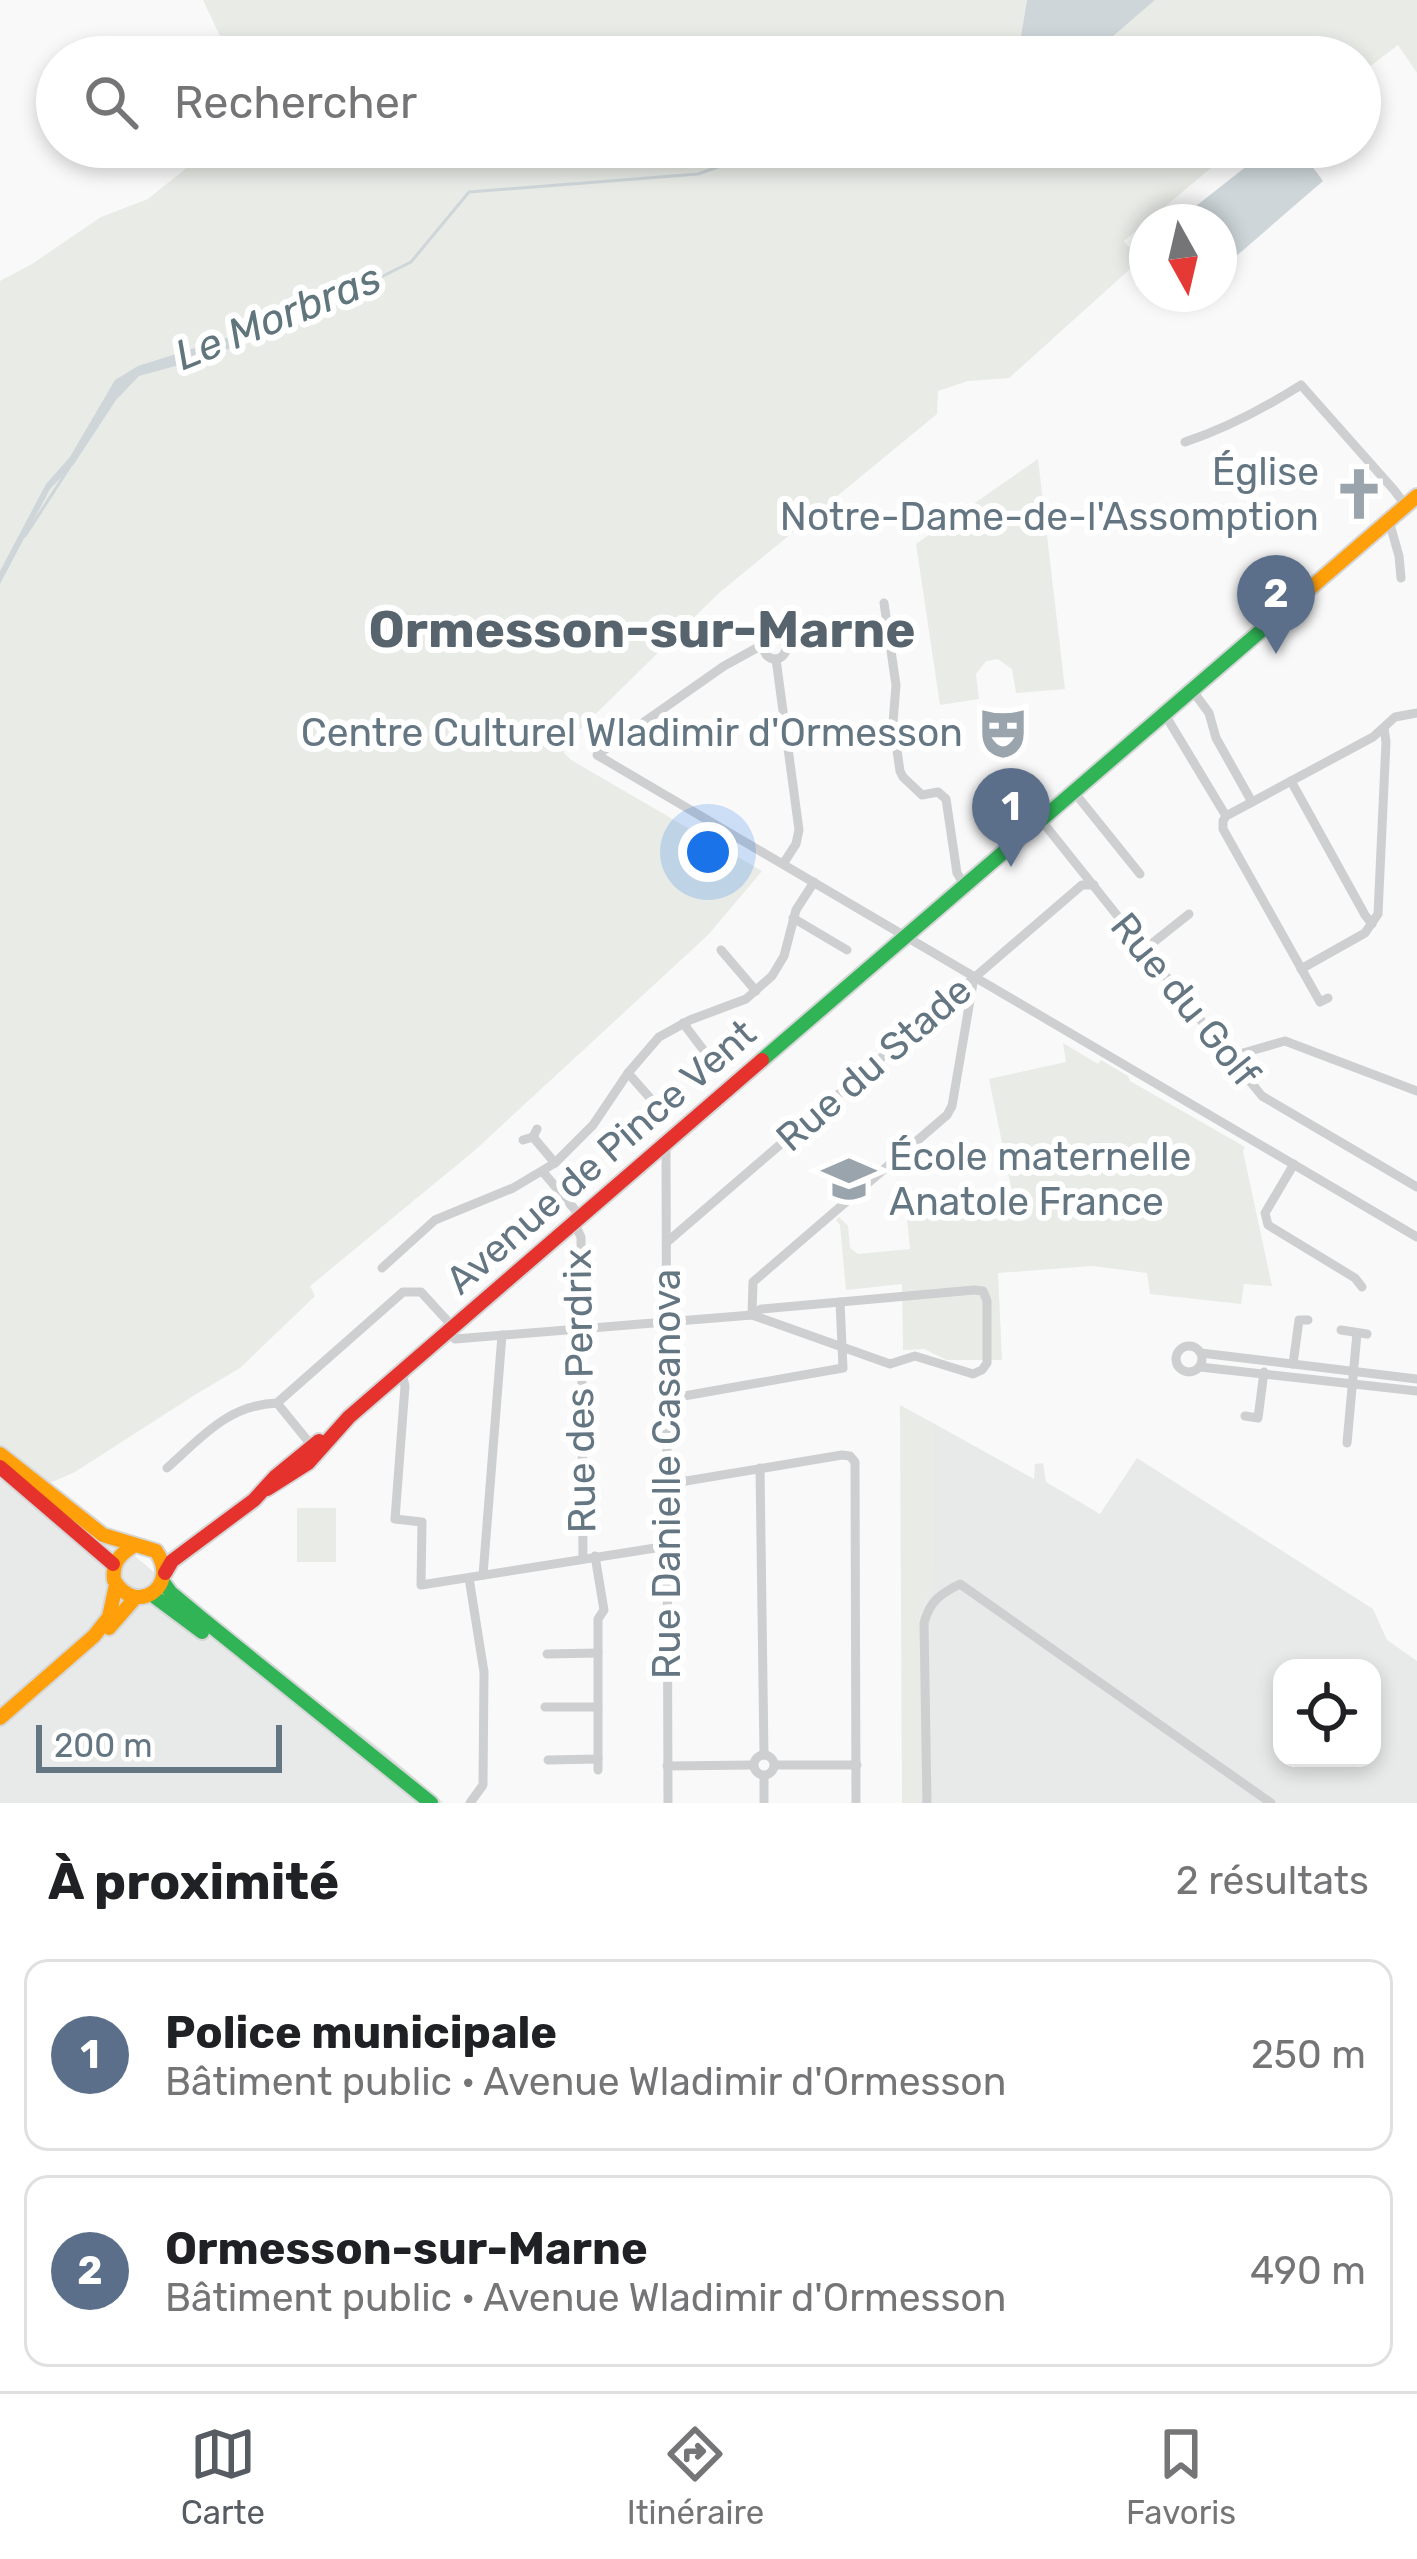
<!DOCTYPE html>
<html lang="fr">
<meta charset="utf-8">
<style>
:root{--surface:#fff;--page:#f2f2f2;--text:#202124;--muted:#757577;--line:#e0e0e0;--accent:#565c61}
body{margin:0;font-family:Rubik,sans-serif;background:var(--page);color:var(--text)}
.controls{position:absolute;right:36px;bottom:36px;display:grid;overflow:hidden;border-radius:24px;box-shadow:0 6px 18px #0003}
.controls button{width:108px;height:108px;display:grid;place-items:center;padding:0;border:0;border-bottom:3px solid var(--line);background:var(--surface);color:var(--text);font:60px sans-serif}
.compass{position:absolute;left:1129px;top:204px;width:108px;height:108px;border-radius:50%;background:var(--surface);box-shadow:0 6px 18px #0003;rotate:172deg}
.scale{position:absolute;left:36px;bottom:30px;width:246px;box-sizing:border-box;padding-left:12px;border:6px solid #657683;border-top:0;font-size:33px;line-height:42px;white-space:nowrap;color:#657683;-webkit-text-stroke:9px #fff;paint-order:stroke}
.you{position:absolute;left:708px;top:852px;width:42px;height:42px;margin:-30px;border:9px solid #fff;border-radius:50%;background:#1a73e8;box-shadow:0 0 0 18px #1a73e833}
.badge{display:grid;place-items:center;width:78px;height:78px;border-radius:50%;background:var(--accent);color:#fff;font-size:39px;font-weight:700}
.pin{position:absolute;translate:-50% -99px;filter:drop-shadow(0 3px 6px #0008)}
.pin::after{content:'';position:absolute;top:63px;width:42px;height:36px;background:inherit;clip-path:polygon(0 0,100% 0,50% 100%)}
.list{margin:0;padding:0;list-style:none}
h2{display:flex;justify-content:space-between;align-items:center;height:156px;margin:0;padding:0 48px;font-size:51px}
h2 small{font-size:39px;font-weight:400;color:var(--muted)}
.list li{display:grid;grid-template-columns:78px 1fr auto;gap:36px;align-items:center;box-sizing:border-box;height:192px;margin:0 24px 24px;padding:0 24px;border:3px solid var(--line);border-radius:24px}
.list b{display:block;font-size:45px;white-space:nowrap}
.list p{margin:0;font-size:39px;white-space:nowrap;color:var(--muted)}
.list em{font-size:39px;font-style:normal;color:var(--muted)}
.icon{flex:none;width:66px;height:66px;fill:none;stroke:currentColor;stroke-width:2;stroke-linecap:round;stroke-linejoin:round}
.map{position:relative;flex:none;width:1417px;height:1803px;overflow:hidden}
.search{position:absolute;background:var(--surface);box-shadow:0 6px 18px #0003;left:36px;right:36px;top:36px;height:132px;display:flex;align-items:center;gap:30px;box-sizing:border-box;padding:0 42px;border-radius:66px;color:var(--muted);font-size:45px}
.sheet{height:588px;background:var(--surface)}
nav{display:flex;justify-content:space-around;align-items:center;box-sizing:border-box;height:168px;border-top:3px solid var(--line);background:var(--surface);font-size:33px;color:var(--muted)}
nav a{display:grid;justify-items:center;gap:6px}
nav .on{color:var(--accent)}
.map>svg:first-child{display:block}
.built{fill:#e8e9e9;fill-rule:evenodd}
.green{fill:#e8ebe6}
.water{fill:#ced6d9}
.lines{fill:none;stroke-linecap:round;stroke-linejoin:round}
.stream{stroke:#ced6d9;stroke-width:3}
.fast-casing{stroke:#d5d6d7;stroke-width:18}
.slow-casing{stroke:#d5d6d7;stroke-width:18}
.jam-casing{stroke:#d5d6d7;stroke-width:18}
.street{stroke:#cecfd0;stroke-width:9}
.fast{stroke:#30b455;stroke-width:14}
.slow{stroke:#ff9f0a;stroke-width:14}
.jam{stroke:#e5322d;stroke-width:14}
.labels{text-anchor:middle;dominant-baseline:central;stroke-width:12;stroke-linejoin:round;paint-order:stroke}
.poi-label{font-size:39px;fill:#657683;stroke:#fff;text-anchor:end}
.street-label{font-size:39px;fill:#657683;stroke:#fff}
.water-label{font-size:42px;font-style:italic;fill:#60757c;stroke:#fff}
.district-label{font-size:51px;font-weight:bold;fill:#57646e;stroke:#fff}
</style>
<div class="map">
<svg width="1417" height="1803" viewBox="0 0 1417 1803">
<rect width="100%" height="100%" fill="#f9f9f9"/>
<!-- built -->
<g class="built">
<path d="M933 1423 1034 1479 1035 1464 1043 1463 1046 1482 1100 1514 1137 1458 1373 1609 1387 1640 1417 1661V1803H921V1616L932 1585ZM1282 1668H1372V1758H1282Z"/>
<polygon points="11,1456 50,1483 177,1592 386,1753 444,1803 0,1803 0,1465"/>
</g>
<!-- green -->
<g class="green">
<polygon points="203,0 1027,0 1020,43 1006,57 230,57"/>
<polygon points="1155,0 1417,0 1417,73 1398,45 1360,74 1360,57 1089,57"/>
<polygon points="193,147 922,147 923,153 962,164 982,147 1236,147 1124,241 1140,260 1009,378 968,381 938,391 937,414 719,593 565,744 564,753 571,760 762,871 709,934 474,1151 310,1286 315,1296 240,1368 193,1396 75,1472 50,1483 0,1448 0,281 32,264 101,217 148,199 195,161"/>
<polygon points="1038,459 1065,689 1016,693 1012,669 998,659 986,661 976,674 979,699 940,705 916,544"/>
<polygon points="1063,1043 1098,1064 1101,1060 1128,1076 1130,1081 1245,1147 1243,1151 1272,1286 1244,1284 1241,1304 1150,1294 1147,1273 1092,1266 998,1273 1002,1360 947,1360 924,1349 903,1350 902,1284 846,1290 840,1225 836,1220 839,1217 848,1226 850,1248 858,1254 910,1249 907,1218 1015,1206 989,1079 1066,1062"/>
<polygon points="900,1405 933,1423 932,1585 921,1616 921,1803 902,1803"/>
<rect x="297" y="1508" width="39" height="54"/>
</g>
<!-- water -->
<g class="water">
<polygon points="1027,0 1155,0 1089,57 1006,57 1020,42"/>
<polygon points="1271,147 1298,147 1323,181 1219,271 1219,222 1183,222 1198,209 1196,206"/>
<polygon points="356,286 356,295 332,309 253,340 201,359 139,376 116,400 74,464 50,489 0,584 0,571 46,484 70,457 115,380 138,366 271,324 328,303"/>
</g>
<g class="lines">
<!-- stream -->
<g class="stream">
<polyline points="844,147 904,161 925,157"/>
<polyline points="353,291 411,262 469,192 698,174 774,147"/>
<polyline points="25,536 69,468"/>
</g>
<!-- fast casing -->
<g class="fast-casing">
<g id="fast">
<polyline points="762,1060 1278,616"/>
<polyline points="163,1582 171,1593 201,1618 431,1803"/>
<polyline points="151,1594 202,1632"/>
</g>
</g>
<!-- slow casing -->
<g class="slow-casing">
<g id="slow">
<polyline points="1278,616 1417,496"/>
<path d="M0 1454 103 1535 156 1551C181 1587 135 1617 114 1580 112 1563 119 1555 133 1546"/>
<polyline points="109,1628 136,1597"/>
<polyline points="0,1718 94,1636 109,1617 116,1585"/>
</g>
</g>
<!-- jam casing -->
<g class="jam-casing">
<g id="jam">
<polyline points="0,1467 113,1564"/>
<polyline points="267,1489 308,1463 349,1417 762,1060"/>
<polyline points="165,1573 172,1561 254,1500 275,1477 319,1441"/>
</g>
</g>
<!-- street -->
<g class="street">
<path d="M1185 442C1227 428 1263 409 1301 385L1394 490 1406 506"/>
<polyline points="1389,521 1399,556 1401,578"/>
<polyline points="884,603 896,685 893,723 900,771 903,777 922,795 938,792 946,799 957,873 965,886"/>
<circle cx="775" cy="648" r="11"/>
<polyline points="764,644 724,666 597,755 1417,1237"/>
<polyline points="776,659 799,830 796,844 783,864"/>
<polyline points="1192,690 1209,713 1216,738 1252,802"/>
<polyline points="1164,713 1226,816"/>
<polyline points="1291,781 1365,915 1372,924"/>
<polyline points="1074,792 1140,874"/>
<polyline points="1041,820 1227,1053 1238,1060 1240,1069 1262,1096 1417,1187"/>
<polyline points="793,918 847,950"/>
<polyline points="1145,949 1189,914"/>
<polyline points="721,950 756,991"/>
<polyline points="1301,969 1365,933 1378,914 1386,742 1384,728"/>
<polyline points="1328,998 1320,1002 1223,829 1223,821 1226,816 1373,737 1395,717 1417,713"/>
<polyline points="683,1023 714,1064"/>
<polyline points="1238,1060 1243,1053 1285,1041 1417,1091"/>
<polyline points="658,1107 628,1073 659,1037 690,1020 746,999 772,976 784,956 796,910 814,882"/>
<polyline points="533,1137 555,1163"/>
<polyline points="523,1140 533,1137 537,1129"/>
<polyline points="663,1147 666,1150 668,1803"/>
<polyline points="1294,1164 1265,1213 1268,1225 1355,1278 1362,1287"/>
<polyline points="543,1172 582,1218"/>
<polyline points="575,1225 581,1237 583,1558"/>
<polyline points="667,1242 1082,885 1094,885"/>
<polyline points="382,1268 435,1220 513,1188 555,1163 593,1125 628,1073"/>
<polyline points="752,1315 753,1282 947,1115 952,1106 974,977"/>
<polyline points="1341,1330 1367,1334"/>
<polyline points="449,1333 455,1339 752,1315 761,1309 974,1290 983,1291 987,1301 987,1363 982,1370 973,1374 915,1356 890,1364 752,1315"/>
<circle cx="1189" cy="1359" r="13"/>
<polyline points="1201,1353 1417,1379"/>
<polyline points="1293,1364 1299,1320 1308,1320"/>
<polyline points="1200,1367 1417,1391"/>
<polyline points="402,1373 405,1386 395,1519 422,1522 421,1585 668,1546"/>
<polyline points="667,1399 843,1368 840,1302"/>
<polyline points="277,1403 312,1446"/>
<polyline points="1245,1416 1258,1418 1264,1372"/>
<polyline points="1347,1443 1357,1333"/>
<path d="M167 1468C202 1437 228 1405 277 1403L403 1292H421L454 1328"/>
<polyline points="760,1468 764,1755"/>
<polyline points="668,1484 842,1455 850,1456 855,1462 856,1803"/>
<polyline points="595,1556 604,1610 598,1619 598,1770"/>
<polyline points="483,1575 502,1335"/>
<polyline points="469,1578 484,1672 483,1785 470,1803"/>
<polyline points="547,1654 598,1653"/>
<polyline points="545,1707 598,1707"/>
<circle cx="764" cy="1765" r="10"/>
<polyline points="548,1760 598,1759"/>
<polyline points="775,1765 857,1765"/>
<polyline points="667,1766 753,1765"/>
<polyline points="764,1776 764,1803"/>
<path d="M927 1803 924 1623C930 1601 940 1594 960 1584L1271 1803"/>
</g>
<!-- fast -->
<use href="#fast" class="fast"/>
<!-- slow -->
<use href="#slow" class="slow"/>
<!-- jam -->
<use href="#jam" class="jam"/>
</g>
<!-- icons -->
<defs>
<g id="church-bare" transform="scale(4.14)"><path d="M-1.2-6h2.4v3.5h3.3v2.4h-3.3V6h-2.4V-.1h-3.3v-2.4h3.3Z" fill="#99a4ac" stroke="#fff" stroke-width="2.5" paint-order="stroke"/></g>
<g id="theatre-bare" transform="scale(4.14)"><path d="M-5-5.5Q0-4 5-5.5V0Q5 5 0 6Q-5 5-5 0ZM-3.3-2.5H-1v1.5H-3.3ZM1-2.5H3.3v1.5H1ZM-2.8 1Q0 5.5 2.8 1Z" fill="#99a4ac" stroke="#fff" stroke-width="2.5" paint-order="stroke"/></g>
<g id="school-bare" transform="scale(4.14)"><path d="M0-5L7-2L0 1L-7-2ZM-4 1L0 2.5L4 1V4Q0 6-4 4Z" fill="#99a4ac" stroke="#fff" stroke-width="2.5" paint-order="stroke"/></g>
</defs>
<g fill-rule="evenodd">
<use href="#church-bare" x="1359" y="494"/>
<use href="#theatre-bare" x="1003" y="733"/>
<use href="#school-bare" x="849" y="1179"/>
</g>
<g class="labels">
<!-- poi labels -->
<g class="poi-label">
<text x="1319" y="472">Église<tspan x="1319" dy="45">Notre-Dame-de-l'Assomption</tspan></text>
<text x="963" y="733">Centre Culturel Wladimir d'Ormesson</text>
<text x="889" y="1157" text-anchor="start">École maternelle<tspan x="889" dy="45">Anatole France</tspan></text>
</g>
<!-- street labels -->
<g class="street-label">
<text transform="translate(1185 1000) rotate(51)">Rue du Golf</text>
<text transform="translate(874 1064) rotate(-41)">Rue du Stade</text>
<text transform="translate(601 1157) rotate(-41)">Avenue de Pince Vent</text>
<text transform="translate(580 1391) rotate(-91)">Rue des Perdrix</text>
<text transform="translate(667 1474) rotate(-90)">Rue Danielle Casanova</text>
</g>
<!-- water labels -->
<g class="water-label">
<text transform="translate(278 317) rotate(-22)">Le Morbras</text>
</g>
<!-- district labels -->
<g class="district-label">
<text x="642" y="629">Ormesson-sur-Marne</text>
</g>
</g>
</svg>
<div class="controls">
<button><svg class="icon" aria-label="locate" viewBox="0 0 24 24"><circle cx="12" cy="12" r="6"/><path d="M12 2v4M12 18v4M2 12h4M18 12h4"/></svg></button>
</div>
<svg class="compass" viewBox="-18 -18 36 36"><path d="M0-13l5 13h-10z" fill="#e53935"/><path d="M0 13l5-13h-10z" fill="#757577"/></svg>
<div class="scale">200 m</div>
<div class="you"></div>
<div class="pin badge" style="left:1011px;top:867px;background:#5c6f8a">1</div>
<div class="pin badge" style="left:1276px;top:654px;background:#5c6f8a">2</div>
<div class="search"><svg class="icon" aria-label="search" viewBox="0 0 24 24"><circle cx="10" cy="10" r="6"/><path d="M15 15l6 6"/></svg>Rechercher</div>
</div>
<section class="sheet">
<h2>À proximité<small>2 résultats</small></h2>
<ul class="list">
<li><span class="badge" style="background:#5c6f8a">1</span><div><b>Police municipale</b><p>Bâtiment public · Avenue Wladimir d'Ormesson</p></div><em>250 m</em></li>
<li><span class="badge" style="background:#5c6f8a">2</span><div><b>Ormesson-sur-Marne</b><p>Bâtiment public · Avenue Wladimir d'Ormesson</p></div><em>490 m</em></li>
</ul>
</section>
<nav>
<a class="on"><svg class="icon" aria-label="map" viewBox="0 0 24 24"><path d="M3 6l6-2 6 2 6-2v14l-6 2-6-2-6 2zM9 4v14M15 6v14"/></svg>Carte</a>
<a><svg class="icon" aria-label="directions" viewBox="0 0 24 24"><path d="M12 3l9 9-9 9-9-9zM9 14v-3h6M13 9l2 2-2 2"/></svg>Itinéraire</a>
<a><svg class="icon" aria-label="saved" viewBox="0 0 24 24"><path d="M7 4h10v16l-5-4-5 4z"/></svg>Favoris</a>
</nav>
